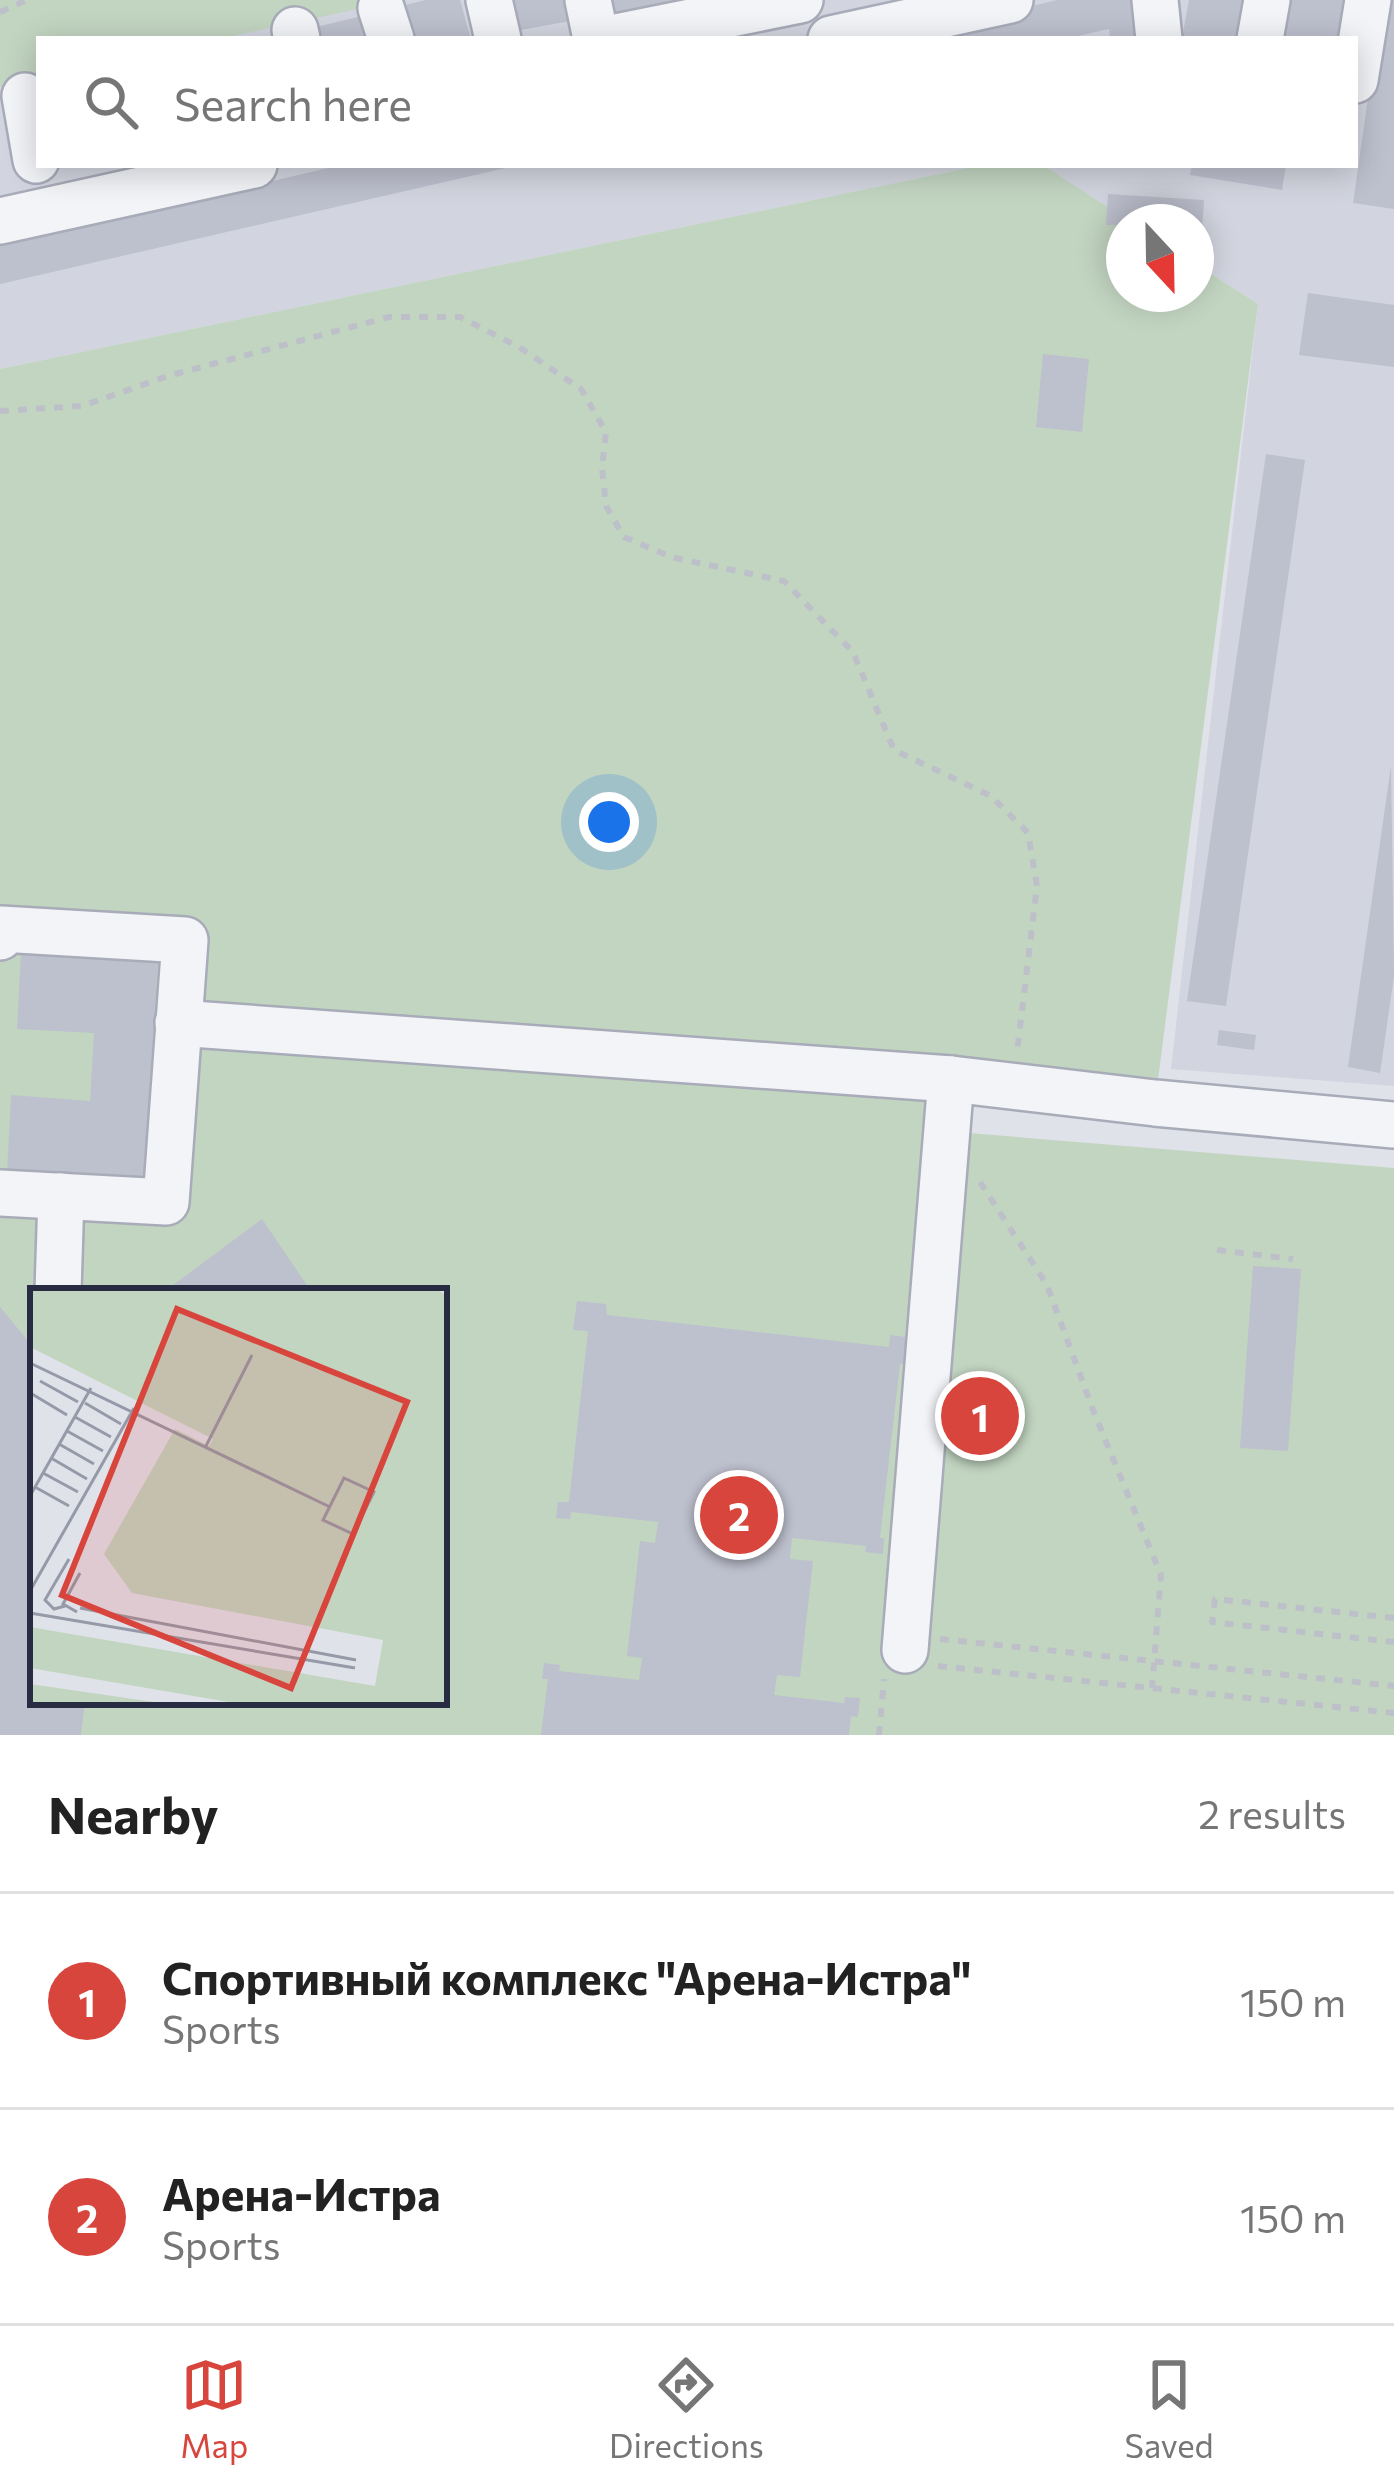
<!DOCTYPE html>
<meta charset="utf-8">
<style>
:root{--surface:#fff;--page:#f2f2f2;--text:#222;--muted:#767676;--line:#e0e0e0;--accent:#d8453c}
body{margin:0;font-family:Commissioner,sans-serif;background:var(--page);color:var(--text)}
.compass{position:absolute;left:1106px;top:204px;width:108px;height:108px;border-radius:50%;background:var(--surface);box-shadow:0 6px 30px #0003;rotate:158deg}
.you{position:absolute;left:609px;top:822px;width:42px;height:42px;margin:-30px;border:9px solid #fff;border-radius:50%;background:#1a73e8;box-shadow:0 0 0 18px #1a73e833}
.badge{display:grid;place-items:center;width:78px;height:78px;border-radius:50%;background:var(--accent);color:#fff;font-size:39px;font-weight:700}
.pin{position:absolute;translate:-50% -50%;border:6px solid #fff;box-shadow:0 3px 12px #0006}
.list{margin:0;padding:0;list-style:none}
h2{display:flex;justify-content:space-between;align-items:center;height:156px;margin:0;padding:0 48px;font-size:51px}
h2 small{font-size:39px;font-weight:400;color:var(--muted)}
.list li{display:grid;grid-template-columns:78px 1fr auto;gap:36px;align-items:center;box-sizing:border-box;height:216px;padding:0 48px;border-top:3px solid var(--line)}
.list b{display:block;font-size:45px;white-space:nowrap}
.list p{margin:0;font-size:39px;white-space:nowrap;color:var(--muted)}
.list em{font-size:39px;font-style:normal;color:var(--muted)}
.icon{flex:none;width:66px;height:66px;fill:none;stroke:currentColor;stroke-width:2;stroke-linecap:round;stroke-linejoin:round}
.map{position:relative;flex:none;width:1394px;height:1735px;overflow:hidden}
.search{position:absolute;background:var(--surface);box-shadow:0 6px 30px #0003;left:36px;right:36px;top:36px;height:132px;display:flex;align-items:center;gap:30px;box-sizing:border-box;padding:0 42px;border-radius:0px;color:var(--muted);font-size:45px}
.sheet{height:588px;background:var(--surface)}
nav{display:flex;justify-content:space-around;align-items:center;box-sizing:border-box;height:168px;border-top:3px solid var(--line);background:var(--surface);font-size:33px;color:var(--muted)}
nav a{display:grid;justify-items:center;gap:6px}
nav .on{color:var(--accent)}
.map>svg:first-child{display:block}
.built{fill:#d2d4df}
.green{fill:#c2d5c1;fill-rule:evenodd}
.building{fill:#bdc0cd}
.lines{fill:none;stroke-linecap:round;stroke-linejoin:round}
.minor-casing{stroke:#a8abb8;stroke-width:50}
.path{stroke:#bec0c9;stroke-width:6;stroke-dasharray:9 9;stroke-linecap:butt}
.minor{stroke:#f3f4f8;stroke-width:45}
.inset-road{fill:none;stroke:#9699a7;stroke-width:3}
.view{fill:#d8453c;fill-opacity:0.15;stroke:#d8453c;stroke-width:6}
.inset-edge{fill:none;stroke:#272c43;stroke-width:6}
</style>
<div class="map">
<svg width="1394" height="1735" viewBox="0 0 1394 1735">
<rect width="100%" height="100%" fill="#e0e2ea"/>
<!-- built -->
<g class="built">
<polygon points="343,0 1394,0 1394,1086 1171,1069 1258,304 1196,264 1196,222 1131,222 1043,165 1355,165 1355,39 178,39"/>
<polygon points="39,72 39,165 982,165 0,369 0,81"/>
</g>
<!-- green -->
<g class="green">
<polygon points="0,0 399,0 219,39 39,39 39,78 0,87"/>
<path d="M982 165H1043L1131 222H1124V294H1196V264L1258 304 1155 1103 937 1087 932 1130 1394 1168V1735H0V369ZM33 1291H444V1702H33Z"/>
</g>
<!-- building -->
<g class="building">
<polygon points="426,0 460,0 471,39 410,39 401,6"/>
<polygon points="510,0 572,0 576,20 515,31"/>
<polygon points="607,0 676,0 679,14 614,29"/>
<polygon points="1057,0 1135,0 1142,39 1110,39 1109,29 1064,39 896,39"/>
<polygon points="1189,0 1255,0 1249,39 1182,39"/>
<polygon points="1284,0 1347,0 1342,39 1279,39"/>
<polygon points="1382,0 1394,0 1394,209 1353,203"/>
<polygon points="366,15 372,39 310,39 308,29"/>
<polygon points="341,165 510,167 0,284 0,244"/>
<polygon points="1192,165 1286,165 1282,190 1190,175"/>
<polygon points="1108,194 1204,200 1202,231 1196,230 1196,222 1106,225"/>
<polygon points="1308,293 1394,305 1394,367 1299,355"/>
<polygon points="1043,354 1089,359 1082,432 1036,427"/>
<polygon points="1266,454 1305,460 1226,1006 1187,1001"/>
<polygon points="1391,766 1394,976 1380,1073 1348,1067"/>
<polygon points="21,952 158,961 143,1182 7,1173 11,1095 90,1101 94,1033 17,1029"/>
<polygon points="1219,1030 1256,1035 1254,1050 1217,1045"/>
<polygon points="262,1219 311,1291 165,1291"/>
<polygon points="1253,1266 1301,1269 1288,1451 1240,1448"/>
<polygon points="577,1301 606,1304 607,1315 889,1347 890,1335 913,1338 910,1365 900,1364 880,1538 884,1538 883,1554 865,1552 866,1546 792,1538 790,1559 813,1561 800,1677 777,1675 774,1695 844,1703 845,1697 860,1698 858,1717 851,1716 849,1735 541,1735 548,1679 542,1679 544,1663 560,1665 559,1671 639,1680 642,1658 627,1656 640,1541 655,1543 658,1522 571,1512 570,1519 556,1518 558,1502 569,1502 588,1331 573,1330"/>
<polygon points="0,1307 33,1347 33,1702 85,1702 81,1735 0,1735"/>
</g>
<g class="lines">
<!-- minor casing -->
<g class="minor-casing">
<g id="minor">
<polyline points="489,0 498,39"/>
<polyline points="588,0 596,39"/>
<polyline points="1155,0 1159,39"/>
<polyline points="381,8 391,39"/>
<polyline points="295,30 297,39"/>
<polyline points="606,39 800,0"/>
<polyline points="831,39 1010,0"/>
<polyline points="1260,39 1267,0"/>
<polyline points="1355,80 1368,0"/>
<polyline points="25,96 36,160"/>
<polyline points="0,221 254,165"/>
<polyline points="0,937 1,929 185,940 166,1202 0,1193"/>
<polyline points="178,1023 951,1079 1155,1103 1394,1125"/>
<polyline points="58,1291 61,1196"/>
<polyline points="905,1650 951,1079"/>
</g>
</g>
<!-- path -->
<g class="path">
<polyline points="0,12 27,0"/>
<polyline points="0,411 82,406 168,376 389,317 460,317 519,347 581,389 606,432 602,468 606,506 624,537 671,557 784,581 853,652 894,750 991,796 1028,833 1037,886 1017,1052"/>
<polyline points="980,1182 1047,1285 1093,1410 1161,1575 1152,1688"/>
<polyline points="1217,1250 1293,1259"/>
<polyline points="1394,1618 1215,1599 1212,1622 1394,1642"/>
<polyline points="940,1639 1394,1686"/>
<polyline points="938,1666 1394,1713"/>
<polyline points="879,1735 884,1679"/>
</g>
<!-- minor -->
<use href="#minor" class="minor"/>
</g>
<!-- overview -->
<g transform="translate(30 1288)">
<rect width="417" height="417" fill="#e0e2ea"/>
<path d="M0 0H405L417 8V417H216L0 380V339L345 398 353 352 102 305 74 266 145 141 179 158 183 151 0 59ZM0 396 124 414 140 417H0Z" fill="#c2d5c1"/>
<path class="inset-road" d="M0 75 300 219M10 93 48 114M2 106 37 127M55 115 91 136M45 129 81 149M37 143 73 163M29 156 64 176M176 158 222 67M21 170 57 191M13 185 48 204M314 190 344 204 323 246 293 232ZM5 199 39 218M0 208 61 100M0 303 104 120M35 318 24 321 15 312 39 271M50 320 326 372M47 324 33 316 50 285M0 325 325 380"/>
<path class="view" d="M147 21 377 114 261 400 32 307Z"/>
<rect width="417" height="417" class="inset-edge"/>
</g>
</svg>
<svg class="compass" viewBox="-18 -18 36 36"><path d="M0-13l5 13h-10z" fill="#e53935"/><path d="M0 13l5-13h-10z" fill="#767676"/></svg>
<div class="you"></div>
<div class="pin badge" style="left:980px;top:1416px">1</div>
<div class="pin badge" style="left:739px;top:1515px">2</div>
<div class="search"><svg class="icon" aria-label="search" viewBox="0 0 24 24"><circle cx="10" cy="10" r="6"/><path d="M15 15l6 6"/></svg>Search here</div>
</div>
<section class="sheet">
<h2>Nearby<small>2 results</small></h2>
<ul class="list">
<li><span class="badge">1</span><div><b>Спортивный комплекс &quot;Арена-Истра&quot;</b><p>Sports</p></div><em>150 m</em></li>
<li><span class="badge">2</span><div><b>Арена-Истра</b><p>Sports</p></div><em>150 m</em></li>
</ul>
</section>
<nav>
<a class="on"><svg class="icon" aria-label="map" viewBox="0 0 24 24"><path d="M3 6l6-2 6 2 6-2v14l-6 2-6-2-6 2zM9 4v14M15 6v14"/></svg>Map</a>
<a><svg class="icon" aria-label="directions" viewBox="0 0 24 24"><path d="M12 3l9 9-9 9-9-9zM9 14v-3h6M13 9l2 2-2 2"/></svg>Directions</a>
<a><svg class="icon" aria-label="saved" viewBox="0 0 24 24"><path d="M7 4h10v16l-5-4-5 4z"/></svg>Saved</a>
</nav>
